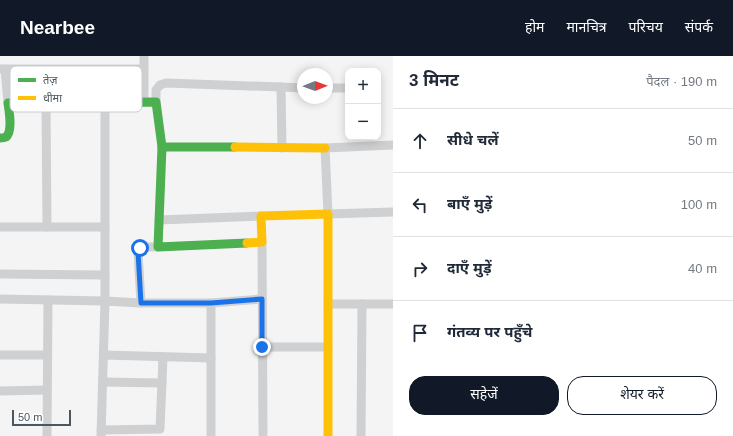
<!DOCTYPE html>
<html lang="hi">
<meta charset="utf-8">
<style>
:root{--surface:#fff;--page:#f2f2f3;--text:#1f2937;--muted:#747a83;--line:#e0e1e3;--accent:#111827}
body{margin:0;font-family:Arial,"Noto Sans Devanagari",sans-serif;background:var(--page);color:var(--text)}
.controls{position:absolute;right:12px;top:12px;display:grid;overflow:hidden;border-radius:8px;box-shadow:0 2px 10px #0003}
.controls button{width:36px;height:36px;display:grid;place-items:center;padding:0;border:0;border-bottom:1px solid var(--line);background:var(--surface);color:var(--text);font:20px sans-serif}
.compass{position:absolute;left:297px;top:12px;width:36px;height:36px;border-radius:50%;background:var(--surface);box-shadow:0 2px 10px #0003;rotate:89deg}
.scale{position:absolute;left:12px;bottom:10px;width:59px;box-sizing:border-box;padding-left:4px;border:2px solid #4a5661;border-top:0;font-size:11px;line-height:14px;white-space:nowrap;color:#4a5661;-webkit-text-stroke:3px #fff;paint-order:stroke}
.stop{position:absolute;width:12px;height:12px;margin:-9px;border:3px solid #1a73e8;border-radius:50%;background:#fff}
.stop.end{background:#1a73e8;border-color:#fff;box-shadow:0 1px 4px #0008}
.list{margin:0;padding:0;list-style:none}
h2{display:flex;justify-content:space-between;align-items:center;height:52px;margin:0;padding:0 16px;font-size:17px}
h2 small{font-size:13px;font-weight:400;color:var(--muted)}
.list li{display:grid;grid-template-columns:26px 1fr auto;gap:12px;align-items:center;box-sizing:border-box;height:64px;padding:0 16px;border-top:1px solid var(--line)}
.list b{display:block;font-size:15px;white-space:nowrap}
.list em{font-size:13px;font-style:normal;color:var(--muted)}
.actions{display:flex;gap:8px;padding:12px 16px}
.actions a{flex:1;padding:9px 0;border:1px solid var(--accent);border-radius:16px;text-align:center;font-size:14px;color:var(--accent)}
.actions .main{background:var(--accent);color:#fff}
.icon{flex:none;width:22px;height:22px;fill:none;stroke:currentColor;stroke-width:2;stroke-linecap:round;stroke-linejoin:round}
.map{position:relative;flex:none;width:393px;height:380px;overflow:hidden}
header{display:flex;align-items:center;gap:24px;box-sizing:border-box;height:56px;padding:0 20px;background:var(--accent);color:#fff}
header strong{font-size:19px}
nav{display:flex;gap:22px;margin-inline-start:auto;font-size:14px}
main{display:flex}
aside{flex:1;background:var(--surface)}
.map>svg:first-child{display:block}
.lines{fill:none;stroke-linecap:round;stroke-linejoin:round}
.street{stroke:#ced0d2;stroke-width:9}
.fast{stroke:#4caf50;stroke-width:9}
.slow{stroke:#ffc107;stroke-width:9}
.route{stroke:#1a73e8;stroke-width:5}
.key{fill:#fff;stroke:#c9ccd0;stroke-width:1}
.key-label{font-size:11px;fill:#4a5661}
</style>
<header>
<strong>Nearbee</strong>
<nav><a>होम</a><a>मानचित्र</a><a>परिचय</a><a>संपर्क</a></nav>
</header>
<main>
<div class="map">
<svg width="393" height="380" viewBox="0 0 393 380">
<rect width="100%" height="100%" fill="#f4f4f4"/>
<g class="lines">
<!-- street -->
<g class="street">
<polyline points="144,0 144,46"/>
<polyline points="0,13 144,13"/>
<polyline points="5,13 8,47"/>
<polyline points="327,32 348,32"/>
<polyline points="156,46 156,34 160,29 166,27 281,31"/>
<polyline points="46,47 47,171"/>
<polyline points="393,89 325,92 328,158 393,156"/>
<polyline points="282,92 281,31 303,32"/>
<polyline points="159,164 261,160"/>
<polyline points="0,171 105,171"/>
<polyline points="262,186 263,378"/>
<polyline points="0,218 105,219"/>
<polyline points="0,243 105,245 105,46"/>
<polyline points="141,247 138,196 140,192 142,191 158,191"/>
<polyline points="211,247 262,243"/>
<polyline points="328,248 362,248 361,380"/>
<polyline points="362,248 393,248"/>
<polyline points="262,291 328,291"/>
<polyline points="0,299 47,299"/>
<polyline points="104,299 211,302"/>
<polyline points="103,326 162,327"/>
<polyline points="0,335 47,334"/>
<polyline points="101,374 160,373 163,301"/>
<polyline points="47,380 48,244"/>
<polyline points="101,380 105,245 141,247 211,247 211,380"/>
</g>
<!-- fast -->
<g class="fast">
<path d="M0 82C3 82 4 82 6 81 13 75 9 55 8 47L156 46 162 91H235"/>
<polyline points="162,91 158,191 247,187"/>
</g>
<!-- slow -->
<g class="slow">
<polyline points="235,91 325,92"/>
<polyline points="247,187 262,186 261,160 328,158 328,380"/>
</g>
</g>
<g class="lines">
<!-- route -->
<polyline class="route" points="140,192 138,196 141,247 211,247 262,243 262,291"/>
</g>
<!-- legend -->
<rect x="10" y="10" width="132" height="46" rx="6" class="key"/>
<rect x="18" y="22" width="18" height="4" fill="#4caf50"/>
<rect x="18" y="40" width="18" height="4" fill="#ffc107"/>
<g class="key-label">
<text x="43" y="28">तेज़</text>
<text x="43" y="46">धीमा</text>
</g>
</svg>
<div class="controls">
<button>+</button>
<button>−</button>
</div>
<svg class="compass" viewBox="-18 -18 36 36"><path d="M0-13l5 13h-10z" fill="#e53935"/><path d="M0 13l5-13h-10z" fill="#747a83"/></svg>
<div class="scale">50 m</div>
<div class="stop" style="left:140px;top:192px"></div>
<div class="stop end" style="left:262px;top:291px"></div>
</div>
<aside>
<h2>3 मिनट<small>पैदल · 190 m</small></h2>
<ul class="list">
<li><svg class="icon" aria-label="ahead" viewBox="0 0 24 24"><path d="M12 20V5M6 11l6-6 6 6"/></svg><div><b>सीधे चलें</b></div><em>50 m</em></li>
<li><svg class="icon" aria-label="left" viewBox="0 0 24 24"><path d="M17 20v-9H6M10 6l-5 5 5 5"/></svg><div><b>बाएँ मुड़ें</b></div><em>100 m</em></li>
<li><svg class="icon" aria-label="right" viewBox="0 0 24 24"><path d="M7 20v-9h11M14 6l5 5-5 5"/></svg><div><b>दाएँ मुड़ें</b></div><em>40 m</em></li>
<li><svg class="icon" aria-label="arrive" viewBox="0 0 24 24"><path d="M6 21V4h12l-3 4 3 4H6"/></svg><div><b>गंतव्य पर पहुँचे</b></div></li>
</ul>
<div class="actions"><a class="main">सहेजें</a><a>शेयर करें</a></div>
</aside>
</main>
